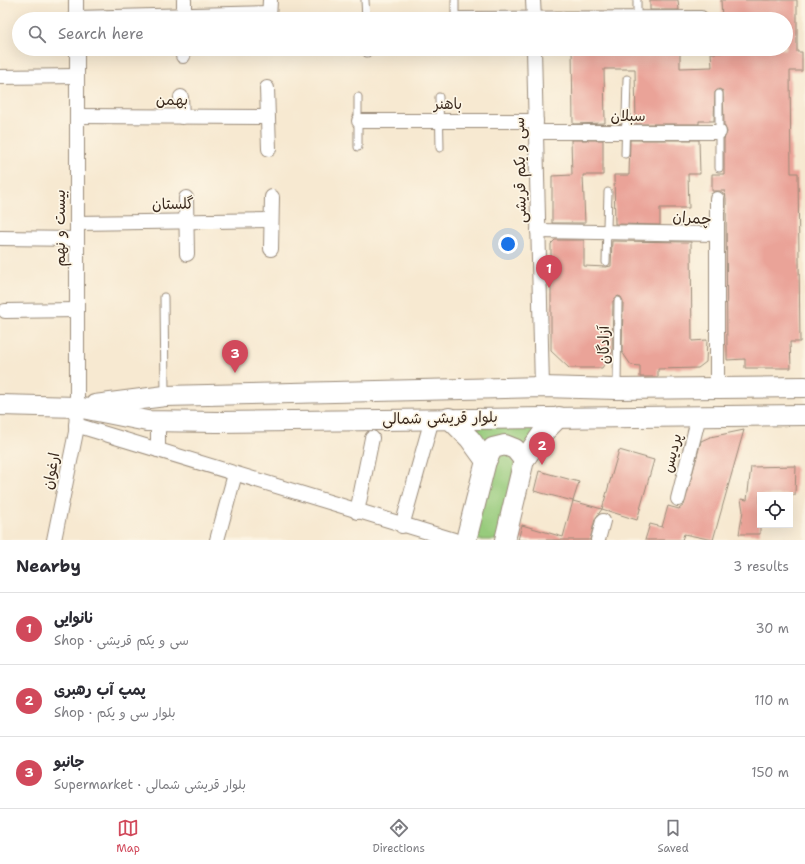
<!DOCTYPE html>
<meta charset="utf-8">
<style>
:root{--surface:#fff;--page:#f7f7f7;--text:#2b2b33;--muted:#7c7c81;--line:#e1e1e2;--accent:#d1495b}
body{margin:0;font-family:"Shantell Sans","Playpen Sans Arabic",sans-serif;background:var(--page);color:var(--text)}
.controls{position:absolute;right:12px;bottom:12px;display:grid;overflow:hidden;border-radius:0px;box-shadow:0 4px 16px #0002}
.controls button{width:36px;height:36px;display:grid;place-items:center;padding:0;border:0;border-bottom:1px solid var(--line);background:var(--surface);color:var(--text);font:20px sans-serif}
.you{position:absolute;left:508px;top:244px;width:14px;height:14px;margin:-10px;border:3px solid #fff;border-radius:50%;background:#1a73e8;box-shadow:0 0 0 6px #1a73e833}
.badge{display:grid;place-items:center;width:26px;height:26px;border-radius:50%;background:var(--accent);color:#fff;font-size:13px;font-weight:700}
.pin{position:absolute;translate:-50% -33px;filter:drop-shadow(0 1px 2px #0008)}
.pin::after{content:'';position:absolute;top:21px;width:14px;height:12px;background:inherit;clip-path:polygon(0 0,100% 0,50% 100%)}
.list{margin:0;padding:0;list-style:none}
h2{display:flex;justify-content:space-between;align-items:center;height:52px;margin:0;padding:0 16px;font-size:17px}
h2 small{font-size:13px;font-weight:400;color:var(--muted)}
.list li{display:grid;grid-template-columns:26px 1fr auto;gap:12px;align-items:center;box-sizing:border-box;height:72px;padding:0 16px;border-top:1px solid var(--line)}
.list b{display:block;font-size:15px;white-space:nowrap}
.list p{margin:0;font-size:13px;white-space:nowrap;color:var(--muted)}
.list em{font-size:13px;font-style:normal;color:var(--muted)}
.icon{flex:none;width:22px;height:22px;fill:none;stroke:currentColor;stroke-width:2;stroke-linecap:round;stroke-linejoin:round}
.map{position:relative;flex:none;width:805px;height:540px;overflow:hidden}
.search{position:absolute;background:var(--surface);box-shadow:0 4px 16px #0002;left:12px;right:12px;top:12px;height:44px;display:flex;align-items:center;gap:10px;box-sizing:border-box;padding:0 14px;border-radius:22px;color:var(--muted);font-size:15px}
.sheet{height:268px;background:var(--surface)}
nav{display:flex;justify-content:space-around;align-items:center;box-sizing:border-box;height:56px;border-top:1px solid var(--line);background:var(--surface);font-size:11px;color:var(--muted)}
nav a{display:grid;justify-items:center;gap:2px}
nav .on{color:var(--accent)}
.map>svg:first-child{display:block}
.green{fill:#97cb7b;stroke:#697a4c}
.building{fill:#eaa398}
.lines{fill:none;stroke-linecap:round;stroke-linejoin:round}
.service-casing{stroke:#998a78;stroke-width:9}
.minor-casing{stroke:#998a78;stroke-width:16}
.secondary-casing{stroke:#998a78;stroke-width:22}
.service{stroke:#fff;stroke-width:7}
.minor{stroke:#fff;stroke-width:14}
.secondary{stroke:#fff;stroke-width:20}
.labels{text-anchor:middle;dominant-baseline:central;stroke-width:3.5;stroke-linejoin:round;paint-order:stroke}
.street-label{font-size:15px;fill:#3b2a1e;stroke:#fcf5e5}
</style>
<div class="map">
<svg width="805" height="540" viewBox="0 0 805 540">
<rect width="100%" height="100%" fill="#fcf5e5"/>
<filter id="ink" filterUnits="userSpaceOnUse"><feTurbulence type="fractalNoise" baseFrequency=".025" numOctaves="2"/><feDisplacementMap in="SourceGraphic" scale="8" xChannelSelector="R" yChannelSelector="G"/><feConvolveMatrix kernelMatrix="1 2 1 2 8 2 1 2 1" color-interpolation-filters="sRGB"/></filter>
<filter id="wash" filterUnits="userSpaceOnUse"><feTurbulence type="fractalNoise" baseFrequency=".012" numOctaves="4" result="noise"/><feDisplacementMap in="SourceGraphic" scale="16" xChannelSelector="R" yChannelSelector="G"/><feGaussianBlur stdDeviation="0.9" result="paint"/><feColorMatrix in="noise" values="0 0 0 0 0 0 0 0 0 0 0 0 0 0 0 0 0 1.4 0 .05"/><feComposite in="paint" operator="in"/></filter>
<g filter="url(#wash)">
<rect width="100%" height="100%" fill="#f7e9d1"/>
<!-- green -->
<g class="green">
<polygon points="550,421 524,453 486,453 459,422"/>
<polygon points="505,453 512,457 515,466 499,540 471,540 496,456"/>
</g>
<g id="blocks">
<!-- building -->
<g class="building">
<polygon points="650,0 678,0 679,10 650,10"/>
<polygon points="721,0 797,0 797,52 802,52 802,71 790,71 791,173 798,173 800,342 790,342 791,368 745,368 745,359 727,360 726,199 725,191 712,191 712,174 724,174 724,139 727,132 724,125 723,91 719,89 715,92 714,121 699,121 699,124 636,124 635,69 604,69 605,123 573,124 572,49 616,49 616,52 680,49 680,68 712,67 711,53 722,53 722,49 786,49 786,19 722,19"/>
<polygon points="571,140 603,140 603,175 583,175 585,223 552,223 552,176 572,175"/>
<polygon points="630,140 699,140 700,174 688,174 689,208 660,208 660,225 615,224 614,175 629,175"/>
<polygon points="555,240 584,240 584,266 606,267 611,266 612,241 691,242 692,341 707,340 706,362 698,368 658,369 658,377 640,377 640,366 631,365 622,352 623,301 621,297 618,296 613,301 612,353 602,368 569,368 551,351 551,244"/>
<polygon points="744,430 713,540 684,534 682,540 645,540 650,524 662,527 668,506 679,509 684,505 701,441 710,437"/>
<polygon points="619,450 654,460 637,520 602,509"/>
<polygon points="796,466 795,495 760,495 760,534 739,534 743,511 741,499 747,500 751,467"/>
<polygon points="539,471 579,482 573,501 534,491"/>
<polygon points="573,501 602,509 595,519 590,540 518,540 522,525 563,537"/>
</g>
</g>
</g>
<g filter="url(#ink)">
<use href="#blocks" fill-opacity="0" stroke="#998a78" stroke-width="1"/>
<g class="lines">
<!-- service casing -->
<g class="service-casing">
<g id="service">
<polyline points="365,0 366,19"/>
<polyline points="455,0 455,19"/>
<polyline points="637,0 637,19"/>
<polyline points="367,49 367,53"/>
<polyline points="439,97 440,148"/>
<polyline points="358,147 358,97"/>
<polyline points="625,154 627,79"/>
<polyline points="719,168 719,94"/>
<polyline points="606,262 608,192"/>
<polyline points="164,297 165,394"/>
<polyline points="617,387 618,301"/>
</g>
</g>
<!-- minor casing -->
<g class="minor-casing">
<g id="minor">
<polyline points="533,0 534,19"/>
<polyline points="76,18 269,13"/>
<polyline points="76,19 76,0"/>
<polyline points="184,19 184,0"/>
<polyline points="269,19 270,0"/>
<polyline points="459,19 701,18"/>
<polyline points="534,49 542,387"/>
<polyline points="183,56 183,49"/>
<polyline points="0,77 77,76"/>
<polyline points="267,88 269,149"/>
<polyline points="181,97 182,117"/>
<polyline points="77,116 267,117"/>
<polyline points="359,121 536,121"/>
<polyline points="536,132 719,132"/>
<polyline points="186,198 187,254"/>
<polyline points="77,223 271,220"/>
<polyline points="538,231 716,234"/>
<polyline points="0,238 77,239"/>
<polyline points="271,249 272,197"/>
<polyline points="5,311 77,310"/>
<polyline points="717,387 717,199"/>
<polyline points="76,425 454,540"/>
<polyline points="158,450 158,421"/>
<polyline points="678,499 699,416"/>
<polyline points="357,512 372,438"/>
<polyline points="402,526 432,419"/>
<polyline points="54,540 76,432 77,407 77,49"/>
<polyline points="217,540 235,474"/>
<polyline points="598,540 603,521"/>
</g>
</g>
<!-- secondary casing -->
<g class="secondary-casing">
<g id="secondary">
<polyline points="0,405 77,407 147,421 217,422 805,415"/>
<polyline points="95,405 165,396 542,387 617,389 805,387"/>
<polyline points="449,418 470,439 486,461 466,540"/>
<polyline points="486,461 493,448 505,445 515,449 524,460"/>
<polyline points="505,540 524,460 542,434 559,417"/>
</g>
</g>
<!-- service -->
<use href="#service" class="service"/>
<!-- minor -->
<use href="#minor" class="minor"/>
<!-- secondary -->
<use href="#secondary" class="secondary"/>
</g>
</g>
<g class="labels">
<!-- street labels -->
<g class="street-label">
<text x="172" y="100">بهمن</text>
<text x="448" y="104">باهنر</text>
<text x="628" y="116">سبلان</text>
<text transform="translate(520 170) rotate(-91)">سی و یکم قریشی</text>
<text transform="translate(173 204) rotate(-1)">گلستان</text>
<text transform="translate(692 218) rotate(4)">چمران</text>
<text transform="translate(60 228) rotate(-90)">بیست و نهم</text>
<text transform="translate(604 345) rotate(-90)">آزادگان</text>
<text transform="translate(440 418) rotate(-1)">بلوار قریشی شمالی</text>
<text transform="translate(672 453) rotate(-76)">پردیس</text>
<text transform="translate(51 471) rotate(-79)">ارغوان</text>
</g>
</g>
</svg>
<div class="controls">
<button><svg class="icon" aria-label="locate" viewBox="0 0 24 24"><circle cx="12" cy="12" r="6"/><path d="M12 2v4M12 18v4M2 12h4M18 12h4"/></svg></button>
</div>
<div class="you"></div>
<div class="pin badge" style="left:549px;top:288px">1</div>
<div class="pin badge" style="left:542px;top:465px">2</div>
<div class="pin badge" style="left:235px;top:373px">3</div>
<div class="search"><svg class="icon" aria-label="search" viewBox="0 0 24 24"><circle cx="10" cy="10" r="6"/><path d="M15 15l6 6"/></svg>Search here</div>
</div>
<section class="sheet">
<h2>Nearby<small>3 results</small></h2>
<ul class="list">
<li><span class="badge">1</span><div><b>نانوایی</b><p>Shop · سی و یکم قریشی</p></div><em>30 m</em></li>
<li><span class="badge">2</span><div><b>پمپ آب رهبری</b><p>Shop · بلوار سی و یکم</p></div><em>110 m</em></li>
<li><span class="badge">3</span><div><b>جانبو</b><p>Supermarket · بلوار قریشی شمالی</p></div><em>150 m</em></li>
</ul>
</section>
<nav>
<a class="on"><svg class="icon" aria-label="map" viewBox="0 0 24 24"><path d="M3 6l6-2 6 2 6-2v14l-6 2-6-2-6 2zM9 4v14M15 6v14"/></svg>Map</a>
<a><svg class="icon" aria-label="directions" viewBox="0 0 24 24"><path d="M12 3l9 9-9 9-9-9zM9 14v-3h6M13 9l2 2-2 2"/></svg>Directions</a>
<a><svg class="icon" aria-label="saved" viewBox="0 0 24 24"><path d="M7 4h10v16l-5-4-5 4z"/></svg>Saved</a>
</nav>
